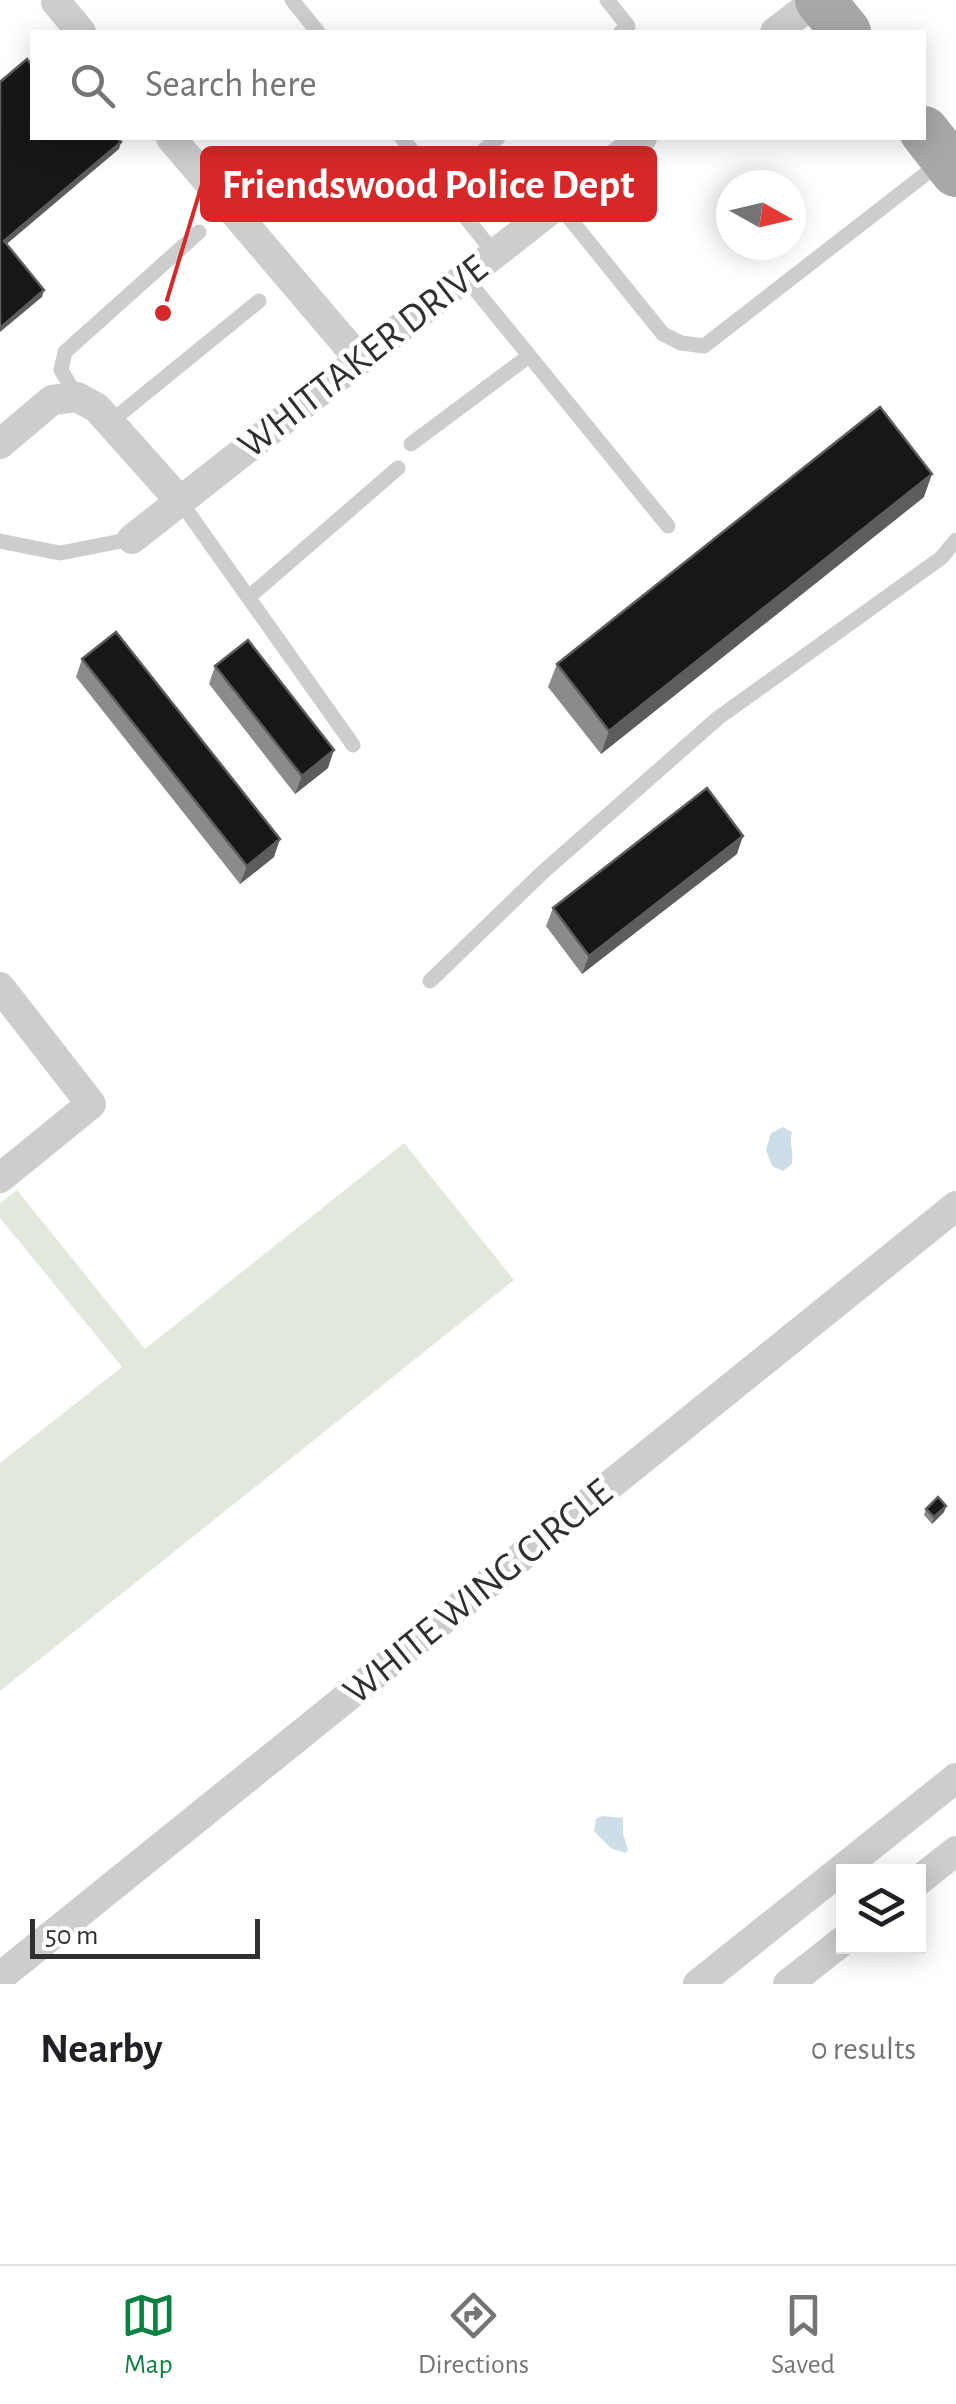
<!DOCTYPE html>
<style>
:root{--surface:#fff;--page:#f6f6f6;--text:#202124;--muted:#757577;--line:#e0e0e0;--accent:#0b8043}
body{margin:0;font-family:"Alegreya Sans",sans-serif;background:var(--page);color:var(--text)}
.controls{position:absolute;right:30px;bottom:30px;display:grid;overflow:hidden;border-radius:0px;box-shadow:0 5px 25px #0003}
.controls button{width:90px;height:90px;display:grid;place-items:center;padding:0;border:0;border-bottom:2px solid var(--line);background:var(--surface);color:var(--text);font:50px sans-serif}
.compass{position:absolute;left:716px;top:170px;width:90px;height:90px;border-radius:50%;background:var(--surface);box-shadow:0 5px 25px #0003;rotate:98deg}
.scale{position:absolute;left:30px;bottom:25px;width:230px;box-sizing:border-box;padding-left:10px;border:5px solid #303030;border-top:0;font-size:28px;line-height:35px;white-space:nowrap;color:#303030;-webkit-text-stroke:8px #fff;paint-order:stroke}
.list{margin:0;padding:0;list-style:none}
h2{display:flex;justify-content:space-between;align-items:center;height:130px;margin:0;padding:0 40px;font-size:42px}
h2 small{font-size:32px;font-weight:400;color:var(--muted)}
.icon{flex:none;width:55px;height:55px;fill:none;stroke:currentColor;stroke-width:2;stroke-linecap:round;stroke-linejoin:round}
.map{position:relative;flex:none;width:956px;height:1984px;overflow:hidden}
.search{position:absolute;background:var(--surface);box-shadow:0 5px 25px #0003;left:30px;right:30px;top:30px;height:110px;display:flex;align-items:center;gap:25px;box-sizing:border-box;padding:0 35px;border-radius:0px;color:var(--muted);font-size:38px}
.sheet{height:280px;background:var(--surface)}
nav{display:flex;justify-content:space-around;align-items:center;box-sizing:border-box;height:140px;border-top:2px solid var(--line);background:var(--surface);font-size:28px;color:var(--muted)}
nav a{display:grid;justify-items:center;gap:5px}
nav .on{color:var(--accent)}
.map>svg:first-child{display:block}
.green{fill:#e3e8dd}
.water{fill:#cedee9}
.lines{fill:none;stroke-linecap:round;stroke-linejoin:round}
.lane{stroke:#cdcdcd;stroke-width:15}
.street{stroke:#cdcdcd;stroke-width:30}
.primary{stroke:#a8a8a8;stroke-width:50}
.wall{fill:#8b8b8b}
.shaded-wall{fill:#5d5d5d}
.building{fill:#171717;stroke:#5d5d5d;stroke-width:2.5}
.labels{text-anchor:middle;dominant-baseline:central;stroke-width:10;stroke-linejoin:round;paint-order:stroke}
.street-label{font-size:40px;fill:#303030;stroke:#fff}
.leader{fill:none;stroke:#d62828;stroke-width:4}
.callout-dot{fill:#d62828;stroke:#fff;stroke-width:4}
.callout{fill:#d62828;stroke:#d62828;stroke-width:4}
.callout-label{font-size:42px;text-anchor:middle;font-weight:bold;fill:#fff}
</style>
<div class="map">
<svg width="956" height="1984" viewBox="0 0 956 1984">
<rect width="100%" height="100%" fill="#fff"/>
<!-- green -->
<polygon class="green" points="404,1143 514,1280 0,1691 0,1463 122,1367 0,1218 0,1203 17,1190 145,1349"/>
<!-- water -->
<g class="water">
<path d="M783 1127 792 1132C789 1144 794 1153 792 1164L783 1171 772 1166 766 1150 771 1133Z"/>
<polygon points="602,1816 623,1818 623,1834 628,1849 626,1853 612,1849 594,1831 596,1819"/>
</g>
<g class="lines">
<!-- lane -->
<g class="lane">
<polyline points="292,0 318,32"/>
<polyline points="607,0 628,26 621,32"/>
<polyline points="402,138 495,254"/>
<polyline points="441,187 498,138"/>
<polyline points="558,204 663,334 681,343 704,346 941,162"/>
<polyline points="465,277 668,526"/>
<polyline points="77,397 61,370 65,352 199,232"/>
<polyline points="109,423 259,301"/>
<polyline points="411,444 529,356"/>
<polyline points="180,501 353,745"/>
<polyline points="0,541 60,553 132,539"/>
<polyline points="249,597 398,468"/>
<polyline points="430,981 543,872 718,718 941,558 956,540"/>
</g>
<!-- street -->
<g class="street">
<polyline points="56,2 81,32"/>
<polyline points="775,32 817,0"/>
<polyline points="171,138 360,360"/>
<polyline points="0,444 52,400 77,397 97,408 180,501"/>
<polyline points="132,539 642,138"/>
<polyline points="0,987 91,1104 0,1178"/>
<polyline points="918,1881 956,1851"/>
<polyline points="0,1977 956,1206"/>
<polyline points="698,1984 956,1778"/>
<polyline points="788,1984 844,1940"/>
</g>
<!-- primary -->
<g class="primary">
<polyline points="820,0 846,32"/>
<polyline points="924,131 956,172"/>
</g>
</g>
<!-- wall -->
<g class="wall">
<polygon points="924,497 601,754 548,687 557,664"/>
<polygon points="82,659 274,857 240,884 76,677"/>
<polygon points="215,666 328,768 295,794 209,684"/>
<polygon points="737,854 582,974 546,926 553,908"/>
<polygon points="946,1506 944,1512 932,1524 924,1515 926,1509"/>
</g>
<!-- shaded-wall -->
<g class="shaded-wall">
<polygon points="121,142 119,149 2,248 4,241"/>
<polygon points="44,290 42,297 0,332 0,328"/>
<polygon points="932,474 924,497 601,754 609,731"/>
<polygon points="334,750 328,768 295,794 302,776"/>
<polygon points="743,836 737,854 582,974 589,956"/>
<polygon points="280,839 274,857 240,884 247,866"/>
<polygon points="946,1506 944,1512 932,1524 934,1517"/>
</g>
<!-- building -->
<g class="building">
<polygon points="27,59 32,66 32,138 118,138 121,142 4,241 44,290 0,328 0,82"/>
<polygon points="880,407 932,474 609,731 557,664"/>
<polygon points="116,632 280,839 247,866 82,659"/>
<polygon points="248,640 334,750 302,776 215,666"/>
<polygon points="707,788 743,836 589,956 553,908"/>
<polygon points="938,1497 946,1506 934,1517 926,1509"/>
</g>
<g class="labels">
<!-- street labels -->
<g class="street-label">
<text transform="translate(363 357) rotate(-38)">WHITTAKER DRIVE</text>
<text transform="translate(478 1592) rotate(-39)">WHITE WING CIRCLE</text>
</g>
</g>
<!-- callouts -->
<path class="leader" d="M163 313L202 184"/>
<circle class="callout-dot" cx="163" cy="313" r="10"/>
<rect class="callout" x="202" y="148" width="453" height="72" rx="10"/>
<g class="callout-label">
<text x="428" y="198">Friendswood Police Dept</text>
</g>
</svg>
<div class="controls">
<button><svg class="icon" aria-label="layers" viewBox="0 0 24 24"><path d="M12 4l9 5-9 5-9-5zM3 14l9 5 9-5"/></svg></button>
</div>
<svg class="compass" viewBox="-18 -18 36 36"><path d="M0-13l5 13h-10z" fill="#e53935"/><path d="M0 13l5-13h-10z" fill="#757577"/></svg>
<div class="scale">50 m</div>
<div class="search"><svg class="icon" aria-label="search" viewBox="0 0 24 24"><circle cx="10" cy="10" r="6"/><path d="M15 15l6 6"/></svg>Search here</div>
</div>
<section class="sheet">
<h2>Nearby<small>0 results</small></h2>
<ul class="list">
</ul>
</section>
<nav>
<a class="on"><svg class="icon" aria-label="map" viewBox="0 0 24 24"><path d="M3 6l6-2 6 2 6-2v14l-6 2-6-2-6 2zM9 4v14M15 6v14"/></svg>Map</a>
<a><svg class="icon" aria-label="directions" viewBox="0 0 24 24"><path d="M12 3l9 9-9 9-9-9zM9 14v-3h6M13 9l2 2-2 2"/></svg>Directions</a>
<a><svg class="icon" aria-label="saved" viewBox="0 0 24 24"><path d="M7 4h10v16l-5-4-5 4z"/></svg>Saved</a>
</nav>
